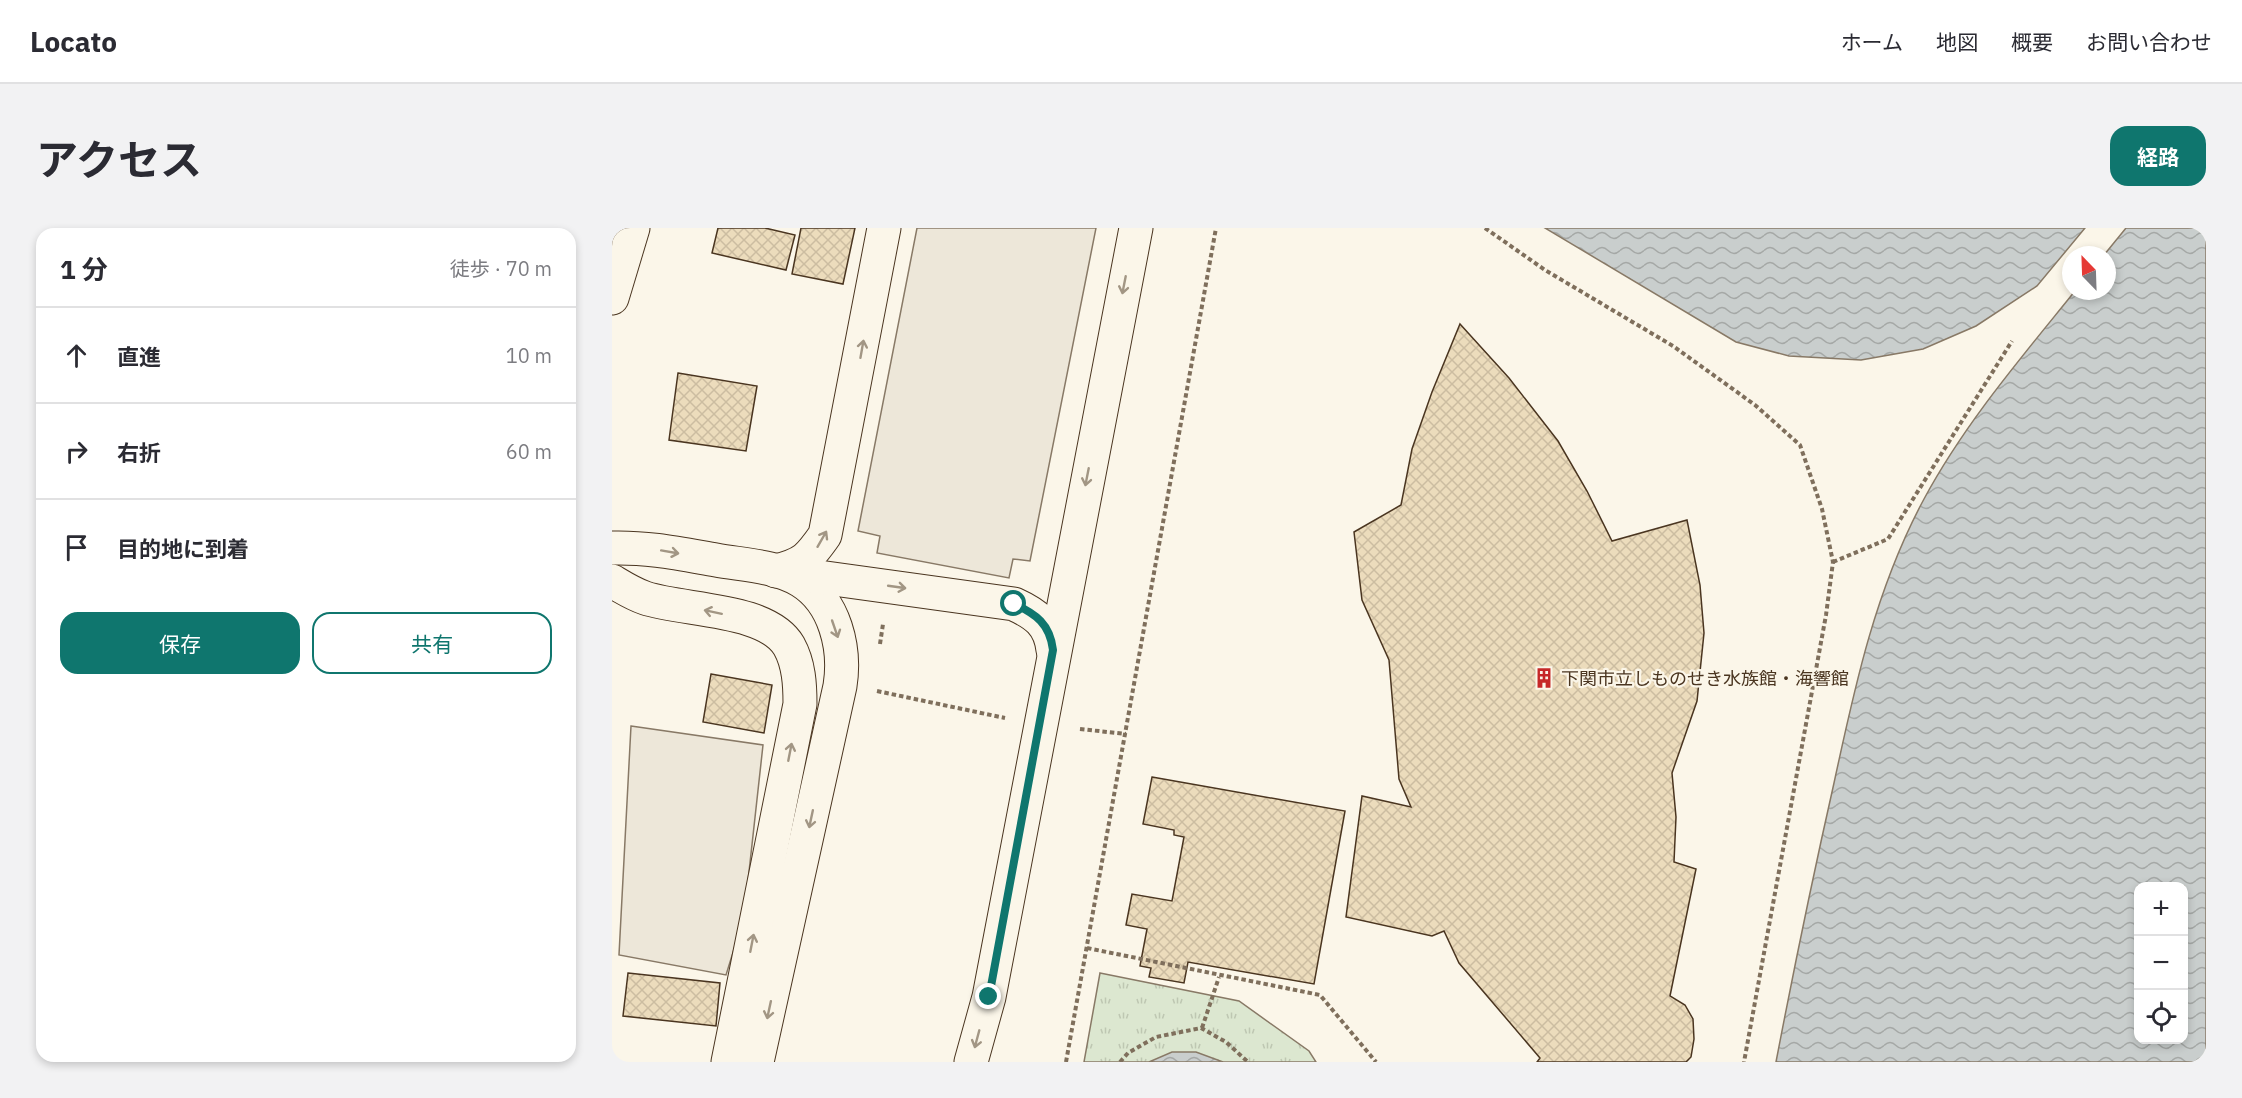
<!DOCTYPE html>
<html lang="ja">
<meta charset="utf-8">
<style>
:root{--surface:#fff;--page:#f2f2f3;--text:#2b2b33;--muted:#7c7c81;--line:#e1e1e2;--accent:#0f766e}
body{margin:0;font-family:"IBM Plex Sans","Noto Sans JP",sans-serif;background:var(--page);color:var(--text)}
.controls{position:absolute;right:18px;bottom:18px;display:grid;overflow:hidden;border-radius:12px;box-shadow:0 3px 9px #0003}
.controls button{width:54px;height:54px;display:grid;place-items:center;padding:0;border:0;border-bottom:2px solid var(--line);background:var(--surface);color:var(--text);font:30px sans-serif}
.compass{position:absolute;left:1450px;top:18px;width:54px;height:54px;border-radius:50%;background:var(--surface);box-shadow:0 3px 9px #0003;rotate:337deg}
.stop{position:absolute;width:18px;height:18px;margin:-14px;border:4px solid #0f766e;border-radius:50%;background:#fff}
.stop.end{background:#0f766e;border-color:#fff;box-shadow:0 2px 6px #0008}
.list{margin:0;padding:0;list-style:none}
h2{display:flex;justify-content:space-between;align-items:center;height:78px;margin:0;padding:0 24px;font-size:26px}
h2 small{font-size:20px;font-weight:400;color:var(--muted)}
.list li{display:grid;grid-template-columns:39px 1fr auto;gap:18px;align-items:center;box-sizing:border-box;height:96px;padding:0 24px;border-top:2px solid var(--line)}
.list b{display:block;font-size:22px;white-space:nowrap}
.list em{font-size:20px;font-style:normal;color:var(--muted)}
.actions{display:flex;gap:12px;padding:18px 24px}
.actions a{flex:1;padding:14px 0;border:2px solid var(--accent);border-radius:18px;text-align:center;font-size:21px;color:var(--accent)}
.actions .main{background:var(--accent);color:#fff}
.icon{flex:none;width:33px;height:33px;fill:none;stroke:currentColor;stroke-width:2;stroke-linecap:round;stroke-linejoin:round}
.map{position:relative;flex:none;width:1594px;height:834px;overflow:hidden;border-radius:18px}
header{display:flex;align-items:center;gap:36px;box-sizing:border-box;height:84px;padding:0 30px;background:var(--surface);border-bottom:2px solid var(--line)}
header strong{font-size:28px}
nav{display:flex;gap:33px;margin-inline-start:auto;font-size:21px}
.intro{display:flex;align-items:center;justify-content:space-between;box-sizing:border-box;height:144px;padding:0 36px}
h1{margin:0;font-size:42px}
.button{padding:15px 27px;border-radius:18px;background:var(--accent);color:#fff;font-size:21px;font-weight:700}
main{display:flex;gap:36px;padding:0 36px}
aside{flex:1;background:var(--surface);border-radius:18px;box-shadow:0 3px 9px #0003}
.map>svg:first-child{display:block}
.park{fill:url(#park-tufts);stroke:#887966;stroke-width:1.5}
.parking{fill:#ede7d9;stroke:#887966;stroke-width:1.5}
.water{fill:url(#water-waves);stroke:#887966;stroke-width:1.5;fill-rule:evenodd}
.building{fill:url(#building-cross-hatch);stroke:#4a3520;stroke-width:1.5}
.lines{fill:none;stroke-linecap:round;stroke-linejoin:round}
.minor-casing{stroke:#4a3520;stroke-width:35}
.highway-casing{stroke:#4a3520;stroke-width:35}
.path{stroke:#7f6f5c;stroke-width:4;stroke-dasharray:4.5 3;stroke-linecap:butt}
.minor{stroke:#fbf6e9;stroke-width:33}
.highway{stroke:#fbf6e9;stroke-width:33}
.oneway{stroke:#a29684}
.route{stroke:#0f766e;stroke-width:8}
.labels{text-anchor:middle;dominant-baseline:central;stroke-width:4.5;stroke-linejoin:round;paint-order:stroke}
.poi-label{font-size:18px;fill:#4a3520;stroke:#fbf6e9;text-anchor:start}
</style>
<header>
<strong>Locato</strong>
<nav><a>ホーム</a><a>地図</a><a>概要</a><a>お問い合わせ</a></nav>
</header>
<div class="intro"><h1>アクセス</h1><a class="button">経路</a></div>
<main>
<aside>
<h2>1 分<small>徒歩 · 70 m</small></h2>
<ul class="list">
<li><svg class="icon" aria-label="ahead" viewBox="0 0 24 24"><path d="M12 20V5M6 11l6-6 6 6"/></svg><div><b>直進</b></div><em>10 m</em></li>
<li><svg class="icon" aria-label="right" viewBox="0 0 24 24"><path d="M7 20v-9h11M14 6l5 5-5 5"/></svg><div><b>右折</b></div><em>60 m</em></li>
<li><svg class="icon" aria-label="arrive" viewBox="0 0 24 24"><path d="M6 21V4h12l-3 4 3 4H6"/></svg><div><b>目的地に到着</b></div></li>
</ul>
<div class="actions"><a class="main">保存</a><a>共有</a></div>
</aside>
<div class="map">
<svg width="1594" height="834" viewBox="0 0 1594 834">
<defs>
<pattern id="park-tufts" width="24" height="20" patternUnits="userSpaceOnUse" patternTransform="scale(1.5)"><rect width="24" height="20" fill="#dce7d0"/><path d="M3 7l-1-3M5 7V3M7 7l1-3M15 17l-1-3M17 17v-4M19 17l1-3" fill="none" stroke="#bec7b2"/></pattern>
<pattern id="water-waves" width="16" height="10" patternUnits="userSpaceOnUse" patternTransform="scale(1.5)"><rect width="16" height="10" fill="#c9cecd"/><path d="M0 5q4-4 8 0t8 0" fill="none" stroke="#a5a8a6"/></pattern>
<pattern id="building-cross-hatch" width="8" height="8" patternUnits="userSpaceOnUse" patternTransform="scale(1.5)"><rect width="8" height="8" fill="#ecdcbc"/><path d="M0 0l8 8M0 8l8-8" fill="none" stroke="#ccbda1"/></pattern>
</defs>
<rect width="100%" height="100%" fill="#fbf6e9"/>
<!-- park -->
<polygon class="park" points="488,745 627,773 697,823 704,834 472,834"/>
<!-- parking -->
<g class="parking">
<polygon points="305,0 484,0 418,333 401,331 397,350 265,325 268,308 246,303"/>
<polygon points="19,498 151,517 132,689 114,747 7,727"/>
</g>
<!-- water -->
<g class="water">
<polygon points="933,0 1473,0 1425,58 1364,98 1311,121 1249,132 1177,128 1124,114"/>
<path d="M1514 0H1594V834H1164C1182 740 1201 648 1222 555 1243 457 1264 360 1312 271 1353 195 1409 130 1463 63H1495V27H1492ZM1572 658V812H1526V658Z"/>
<polygon points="560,824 584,824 611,834 537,834"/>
</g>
<!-- building -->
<g class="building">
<polygon points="106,0 153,0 183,7 174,42 100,25"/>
<polygon points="189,0 243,0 231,56 180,46"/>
<polygon points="848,96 897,150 946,213 975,263 1000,313 1075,292 1088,357 1092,405 1085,473 1060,545 1064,589 1062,634 1084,641 1058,768 1073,777 1081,791 1082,811 1079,829 1074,834 925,834 928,830 847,735 832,703 820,708 734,689 750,568 799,579 787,551 777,432 750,372 742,304 789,277 800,221 820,164"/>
<polygon points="66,145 145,158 134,223 57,212"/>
<polygon points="99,446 160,457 152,505 91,494"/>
<polygon points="540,549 733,583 702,756 576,734 572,755 537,749 539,740 528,738 535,701 514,697 520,666 560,673 572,609 562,607 562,602 531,596"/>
<polygon points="16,745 108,755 104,798 11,788"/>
</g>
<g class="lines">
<!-- minor casing -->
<g class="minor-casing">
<g id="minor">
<path d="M0 320C36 319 69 326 104 332 131 337 165 338 189 353 223 374 234 420 228 458L145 834"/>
<path d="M164 343C192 336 197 330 213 307L272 0"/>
<path d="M178 345 402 376C424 386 438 396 441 422"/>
<path d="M0 353C10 359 21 366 33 370 72 383 155 380 177 418 187 436 188 457 188 476L116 834"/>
<polyline points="359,834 377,769 524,0"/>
</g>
</g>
<!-- highway casing -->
<g class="highway-casing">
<polyline id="highway" points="0,70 21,0"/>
</g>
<!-- path -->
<g class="path">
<polyline points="873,0 933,42 1061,118 1143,177 1188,217 1210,281 1221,334 1214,387 1132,834"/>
<polyline points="1221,334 1276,311 1400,113"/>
<polyline points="268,416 271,396"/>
<polyline points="265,463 393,490"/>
<polyline points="468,501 514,506"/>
<polyline points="475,720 708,767 764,834"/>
<polyline points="590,800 607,749"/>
<polyline points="454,834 604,0"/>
<polyline points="508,834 516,825 544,809 589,800 614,814 636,834"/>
</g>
<!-- minor -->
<use href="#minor" class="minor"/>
<!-- highway -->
<use href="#highway" class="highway"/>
</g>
<!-- one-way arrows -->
<defs><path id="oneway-shaft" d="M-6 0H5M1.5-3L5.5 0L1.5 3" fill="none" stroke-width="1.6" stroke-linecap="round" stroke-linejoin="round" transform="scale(1.5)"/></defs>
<g class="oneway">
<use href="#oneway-shaft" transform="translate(512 57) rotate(101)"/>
<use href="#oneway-shaft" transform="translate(250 121) rotate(-80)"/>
<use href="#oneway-shaft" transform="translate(475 249) rotate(101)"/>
<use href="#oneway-shaft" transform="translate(210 311) rotate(-60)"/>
<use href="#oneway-shaft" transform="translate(58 324) rotate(10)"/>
<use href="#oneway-shaft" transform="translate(285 359) rotate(8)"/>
<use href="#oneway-shaft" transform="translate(101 384) rotate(-168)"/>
<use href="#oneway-shaft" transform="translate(223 401) rotate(71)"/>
<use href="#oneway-shaft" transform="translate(178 524) rotate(-79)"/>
<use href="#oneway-shaft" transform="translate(199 591) rotate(102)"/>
<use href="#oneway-shaft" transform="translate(140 715) rotate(-79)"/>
<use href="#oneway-shaft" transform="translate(157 782) rotate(102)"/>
<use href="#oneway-shaft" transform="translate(365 811) rotate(105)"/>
</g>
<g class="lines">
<!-- route -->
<path class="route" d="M377 769 441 422C438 396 424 386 402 376"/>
</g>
<!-- icons -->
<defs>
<g id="building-bare" transform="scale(1.62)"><path d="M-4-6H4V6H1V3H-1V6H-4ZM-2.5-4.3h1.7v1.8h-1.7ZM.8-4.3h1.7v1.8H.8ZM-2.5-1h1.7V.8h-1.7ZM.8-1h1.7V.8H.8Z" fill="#c62828" stroke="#fbf6e9" stroke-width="2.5" paint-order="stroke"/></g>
</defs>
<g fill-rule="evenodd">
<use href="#building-bare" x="932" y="450"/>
</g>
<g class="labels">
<!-- poi labels -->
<g class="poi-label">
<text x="949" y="450">下関市立しものせき水族館・海響館</text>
</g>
</g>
</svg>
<div class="controls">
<button>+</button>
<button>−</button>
<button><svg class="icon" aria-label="locate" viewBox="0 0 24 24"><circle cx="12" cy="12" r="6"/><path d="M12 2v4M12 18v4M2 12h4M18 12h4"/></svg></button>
</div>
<svg class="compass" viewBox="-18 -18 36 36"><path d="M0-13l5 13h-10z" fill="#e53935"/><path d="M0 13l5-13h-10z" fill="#7c7c81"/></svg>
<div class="stop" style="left:402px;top:376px"></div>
<div class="stop end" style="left:377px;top:769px"></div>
</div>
</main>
